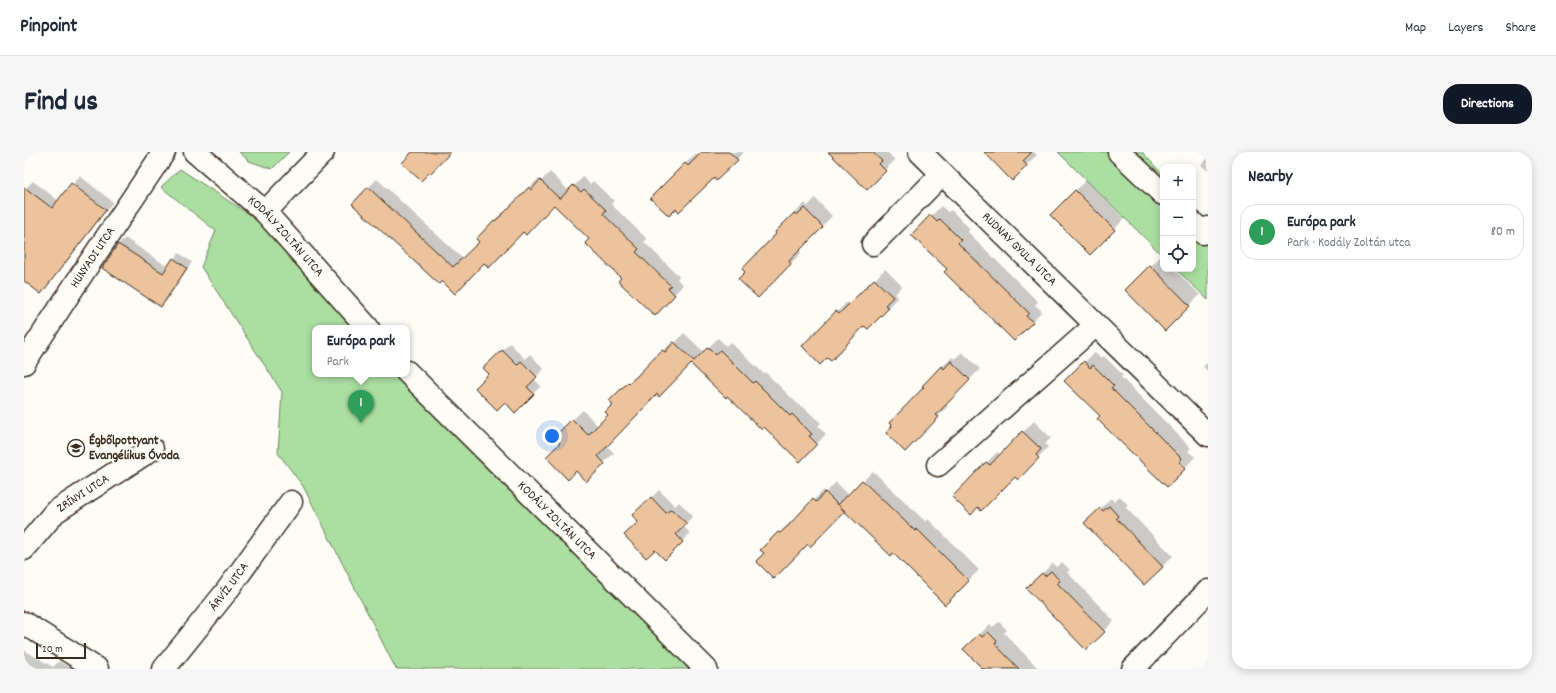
<!DOCTYPE html>
<meta charset="utf-8">
<style>
:root{--surface:#fff;--page:#f6f6f7;--text:#1f2937;--muted:#747a83;--line:#e0e1e3;--accent:#111827}
body{margin:0;font-family:Dekko,sans-serif;background:var(--page);color:var(--text)}
.controls{position:absolute;right:12px;top:12px;display:grid;overflow:hidden;border-radius:8px;box-shadow:0 2px 10px #0003}
.controls button{width:36px;height:36px;display:grid;place-items:center;padding:0;border:0;border-bottom:1px solid var(--line);background:var(--surface);color:var(--text);font:20px sans-serif}
.scale{position:absolute;left:12px;bottom:10px;width:50px;box-sizing:border-box;padding-left:4px;border:2px solid #3b2a1e;border-top:0;font-size:11px;line-height:14px;white-space:nowrap;color:#3b2a1e;-webkit-text-stroke:3px #fdfcf7;paint-order:stroke}
.you{position:absolute;left:528px;top:284px;width:14px;height:14px;margin:-10px;border:3px solid #fff;border-radius:50%;background:#1a73e8;box-shadow:0 0 0 6px #1a73e833}
.badge{display:grid;place-items:center;width:26px;height:26px;border-radius:50%;background:var(--accent);color:#fff;font-size:13px;font-weight:700}
.pin{position:absolute;translate:-50% -33px;filter:drop-shadow(0 1px 2px #0008)}
.pin::after{content:'';position:absolute;top:21px;width:14px;height:12px;background:inherit;clip-path:polygon(0 0,100% 0,50% 100%)}
.popup{position:absolute;left:288px;top:173px;width:98px;height:52px;box-sizing:border-box;display:grid;place-content:center;border-radius:8px;background:var(--surface);filter:drop-shadow(0 1px 3px #0005);font-size:13px;white-space:nowrap;color:var(--muted)}
.popup b{font-size:15px;color:var(--text)}
.popup::after{content:'';position:absolute;left:50%;top:100%;margin-left:-8px;border:8px solid transparent;border-top-color:var(--surface)}
.list{margin:0;padding:0;list-style:none}
h2{display:flex;justify-content:space-between;align-items:center;height:52px;margin:0;padding:0 16px;font-size:17px}
h2 small{font-size:13px;font-weight:400;color:var(--muted)}
.list li{display:grid;grid-template-columns:26px 1fr auto;gap:12px;align-items:center;box-sizing:border-box;height:56px;margin:0 8px 8px;padding:0 8px;border:1px solid var(--line);border-radius:16px}
.list b{display:block;font-size:15px;white-space:nowrap}
.list p{margin:0;font-size:13px;white-space:nowrap;color:var(--muted)}
.list em{font-size:13px;font-style:normal;color:var(--muted)}
.icon{flex:none;width:22px;height:22px;fill:none;stroke:currentColor;stroke-width:2;stroke-linecap:round;stroke-linejoin:round}
.map{position:relative;flex:none;width:1184px;height:517px;overflow:hidden;border-radius:16px}
header{display:flex;align-items:center;gap:24px;box-sizing:border-box;height:56px;padding:0 20px;background:var(--surface);border-bottom:1px solid var(--line)}
header strong{font-size:19px}
nav{display:flex;gap:22px;margin-inline-start:auto;font-size:14px}
.intro{display:flex;align-items:center;justify-content:space-between;box-sizing:border-box;height:96px;padding:0 24px}
h1{margin:0;font-size:28px}
.button{padding:10px 18px;border-radius:16px;background:var(--accent);color:#fff;font-size:14px;font-weight:700}
main{display:flex;gap:24px;padding:0 24px}
aside{flex:1;background:var(--surface);border-radius:16px;box-shadow:0 2px 10px #0003}
.map>svg:first-child{display:block}
.green{fill:#aadfa1;stroke:#728460}
.shadow{fill:#0003}
.building{fill:#ecc39c;stroke:#3b2a1e}
.lines{fill:none;stroke-linecap:round;stroke-linejoin:round}
.minor-casing{stroke:#3b2a1e;stroke-width:25}
.minor{stroke:#fdfcf7;stroke-width:22}
.labels{text-anchor:middle;dominant-baseline:central;stroke-width:4;stroke-linejoin:round;paint-order:stroke}
.street-label{font-size:13px;fill:#3b2a1e;stroke:#fdfcf7}
.poi-label{font-size:13px;font-weight:bold;fill:#3b2a1e;stroke:#fdfcf7;text-anchor:start}
</style>
<header>
<strong>Pinpoint</strong>
<nav><a>Map</a><a>Layers</a><a>Share</a></nav>
</header>
<div class="intro"><h1>Find us</h1><a class="button">Directions</a></div>
<main>
<div class="map">
<svg width="1184" height="517" viewBox="0 0 1184 517">
<rect width="100%" height="100%" fill="#fdfcf7"/>
<filter id="ink" filterUnits="userSpaceOnUse"><feTurbulence type="fractalNoise" baseFrequency=".025" numOctaves="2"/><feDisplacementMap in="SourceGraphic" scale="8" xChannelSelector="R" yChannelSelector="G"/><feConvolveMatrix kernelMatrix="1 2 1 2 8 2 1 2 1" color-interpolation-filters="sRGB"/></filter>
<g filter="url(#ink)">
<!-- green -->
<g class="green">
<polygon points="215,0 265,0 248,17 225,9"/>
<polygon points="1034,0 1118,0 1139,23 1139,104"/>
<polygon points="156,17 232,67 329,176 291,176 291,222 370,222 386,239 669,517 373,517 371,515 279,334 254,301 258,240 177,115 192,79 137,35"/>
<polygon points="1169,55 1184,72 1184,148 1152,117 1169,117"/>
</g>
<!-- shadow -->
<g class="shadow">
<polygon points="680,0 720,0 692,28 690,25 652,55 628,46 672,1 675,4"/>
<polygon points="806,0 866,0 864,1 871,8 843,36"/>
<polygon points="961,0 1010,0 1013,3 988,27"/>
<polygon points="1184,6 1184,19 1177,13"/>
<polygon points="526,20 545,39 559,25 566,32 569,29 590,49 587,52 623,87 620,90 655,124 653,127 659,133 631,163 567,87 530,52 460,110 440,131 344,36 353,27 439,107 456,90 470,68 479,60 481,61 514,27 517,29"/>
<polygon points="56,24 89,50 24,133 17,141 0,128 0,38 9,29 35,49"/>
<polygon points="1062,28 1100,67 1066,102 1027,63"/>
<polygon points="791,46 808,64 775,98 777,101 734,145 754,82 752,80 781,51 784,54"/>
<polygon points="917,54 924,60 927,58 946,77 944,80 1014,150 1011,153 1018,159 990,188 924,117 889,83"/>
<polygon points="101,86 144,115 155,101 168,110 143,148 137,154 80,116 95,92"/>
<polygon points="1137,104 1139,105 1139,117 1150,117 1176,143 1141,177 1103,138"/>
<polygon points="861,117 878,134 871,142 874,145 854,166 841,173 779,194 823,150 826,153"/>
<polygon points="660,181 680,200 694,186 702,194 706,190 740,222 741,220 777,255 778,254 797,271 794,274 802,282 776,309 740,274 667,211 633,241 583,294 590,301 562,328 537,291 531,285 559,258 574,274 585,263 590,252 587,249 649,189 651,191"/>
<polygon points="486,191 501,207 506,202 520,217 510,227 517,234 491,259 466,222 460,216"/>
<polygon points="938,200 956,217 922,252 924,254 881,298 901,235 899,234 928,205 931,207"/>
<polygon points="1071,200 1077,206 1080,204 1099,223 1097,225 1167,296 1164,299 1171,305 1143,334 1077,263 1042,229"/>
<polygon points="1184,210 1184,219 1179,215"/>
<polygon points="1010,269 1027,286 1021,292 1024,295 994,326 991,323 954,354 930,345 973,300 977,303"/>
<polygon points="849,319 902,370 904,367 955,418 921,452 869,400 821,358 784,391 741,401 738,398 800,338 803,340 812,330 825,343"/>
<polygon points="635,338 651,354 655,350 669,364 659,374 666,381 641,407 616,369 610,363"/>
<polygon points="1096,344 1104,353 1101,355 1149,404 1120,432 1062,371 1087,346 1090,350"/>
<polygon points="1038,410 1046,418 1043,420 1090,469 1062,497 1003,436 1029,411 1032,415"/>
<polygon points="975,470 983,478 980,481 1015,517 960,517 941,497 966,472 969,475"/>
<polygon points="0,498 29,515 35,509 49,517 0,517"/>
</g>
<!-- building -->
<g class="building">
<polygon points="388,0 427,0 406,22 405,21 397,29 378,11"/>
<polygon points="678,0 705,0 714,8 692,29 690,26 655,60 652,57 645,64 626,46 661,11 664,14"/>
<polygon points="804,0 848,0 858,9 855,12 862,19 843,38"/>
<polygon points="960,0 1008,0 999,9 1003,14 988,29"/>
<polygon points="516,28 536,47 549,33 557,40 560,37 582,58 579,62 615,97 612,100 647,134 644,136 651,143 631,164 594,129 597,126 561,91 565,87 530,53 502,83 499,80 465,116 460,111 431,142 418,129 415,132 328,52 344,35 429,115 455,90 452,87 470,68 471,69 479,62 505,35 507,38"/>
<polygon points="47,31 82,58 17,142 0,129 0,35 28,56"/>
<polygon points="1051,38 1091,78 1066,103 1026,63"/>
<polygon points="780,56 799,75 765,109 767,112 734,146 714,127 721,120 718,117 752,82 751,80 770,61 773,63"/>
<polygon points="906,63 913,70 916,67 937,88 934,91 1005,161 1002,164 1009,170 990,189 920,120 923,117 887,83"/>
<polygon points="94,92 139,121 149,106 163,116 137,155 78,116"/>
<polygon points="1126,113 1166,154 1141,179 1101,138"/>
<polygon points="850,127 869,145 861,153 865,156 844,177 840,174 807,209 803,206 796,213 778,194 812,159 815,162"/>
<polygon points="650,190 670,209 684,195 692,203 696,198 729,231 731,229 766,264 768,262 788,282 785,284 793,292 776,310 740,275 738,278 703,244 702,246 667,212 635,245 633,242 574,304 581,312 562,330 552,319 544,328 522,305 536,291 530,285 548,267 564,283 584,263 581,260 589,252 585,249 604,230 605,231 613,224 638,198 641,200"/>
<polygon points="478,198 493,213 497,209 513,225 503,235 510,242 491,261 481,250 473,258 451,236 465,222 459,216"/>
<polygon points="927,209 946,228 912,263 915,265 881,300 862,281 868,274 865,271 900,235 898,234 917,214 920,217"/>
<polygon points="1060,209 1066,216 1069,213 1090,234 1087,236 1158,307 1155,310 1162,316 1143,335 1073,267 1076,264 1040,229"/>
<polygon points="998,279 1017,297 1012,303 1015,306 994,328 991,325 957,359 954,355 947,363 928,345 962,310 966,313"/>
<polygon points="838,328 891,379 893,377 945,429 921,453 869,401 867,404 815,354 821,359 786,395 784,392 750,427 732,409 740,401 736,398 754,380 756,381 764,374 789,347 792,350 801,340 814,353"/>
<polygon points="627,345 642,361 647,357 663,372 652,382 659,390 641,408 631,398 622,406 600,383 614,370 608,363"/>
<polygon points="1085,354 1094,364 1092,366 1139,415 1120,433 1060,371 1076,356 1079,359"/>
<polygon points="1027,419 1036,429 1033,431 1081,480 1062,498 1002,436 1018,421 1021,424"/>
<polygon points="964,480 973,489 971,492 995,517 959,517 939,497 955,482 958,485"/>
</g>
<g class="lines">
<!-- minor casing -->
<g class="minor-casing">
<g id="minor">
<path id="s1" d="M171 0 241 60 344 176"/>
<path id="s2" d="M896 0 1184 283"/>
<polyline points="1095,0 1139,42"/>
<polyline points="241,60 299,0"/>
<polyline points="1169,71 1179,81 1184,76"/>
<polyline points="849,92 918,22"/>
<path id="s3" d="M0 211 60 119 140 0"/>
<path id="s4" d="M383 220 682 517"/>
<polyline points="914,313 1072,173"/>
<path id="s5" d="M0 397 31 360 128 297"/>
<polyline points="0,471 73,517"/>
<path id="s6" d="M140 517 202 440 267 350"/>
<polyline points="1109,517 1184,439"/>
</g>
</g>
<!-- minor -->
<use href="#minor" class="minor"/>
</g>
</g>
<!-- icons -->
<defs>
<g id="school-ring" transform="scale(0.9)"><circle r="9.5" fill="#fdfcf7" stroke="#3b2a1e" stroke-width="1.5"/><path d="M0-5L7-2L0 1L-7-2ZM-4 1L0 2.5L4 1V4Q0 6-4 4Z" fill="#3b2a1e"/></g>
</defs>
<g fill-rule="evenodd">
<use href="#school-ring" x="52" y="296"/>
</g>
<g class="labels">
<!-- street labels -->
<g class="street-label">
<text stroke="none"><textPath href="#s1" startOffset="124">KODÁLY ZOLTÁN UTCA</textPath></text>
<text stroke="none"><textPath href="#s2" startOffset="139">RUDNAY GYULA UTCA</textPath></text>
<text stroke="none"><textPath href="#s3" startOffset="126">HUNYADI UTCA</textPath></text>
<text stroke="none"><textPath href="#s5" startOffset="82">ZRÍNYI UTCA</textPath></text>
<text stroke="none"><textPath href="#s4" startOffset="211">KODÁLY ZOLTÁN UTCA</textPath></text>
<text stroke="none"><textPath href="#s6" startOffset="105">ÁRVÍZ UTCA</textPath></text>
</g>
<!-- poi labels -->
<g class="poi-label">
<text x="65" y="289">Égbőlpottyant<tspan x="65" dy="15">Evangélikus Óvoda</tspan></text>
</g>
</g>
</svg>
<div class="controls">
<button>+</button>
<button>−</button>
<button><svg class="icon" aria-label="locate" viewBox="0 0 24 24"><circle cx="12" cy="12" r="6"/><path d="M12 2v4M12 18v4M2 12h4M18 12h4"/></svg></button>
</div>
<div class="scale">20 m</div>
<div class="you"></div>
<div class="pin badge" style="left:337px;top:271px;background:#2e9e5b">1</div>
<div class="popup"><b>Európa park</b>Park</div>
</div>
<aside>
<h2>Nearby<small></small></h2>
<ul class="list">
<li><span class="badge" style="background:#2e9e5b">1</span><div><b>Európa park</b><p>Park · Kodály Zoltán utca</p></div><em>80 m</em></li>
</ul>
</aside>
</main>
